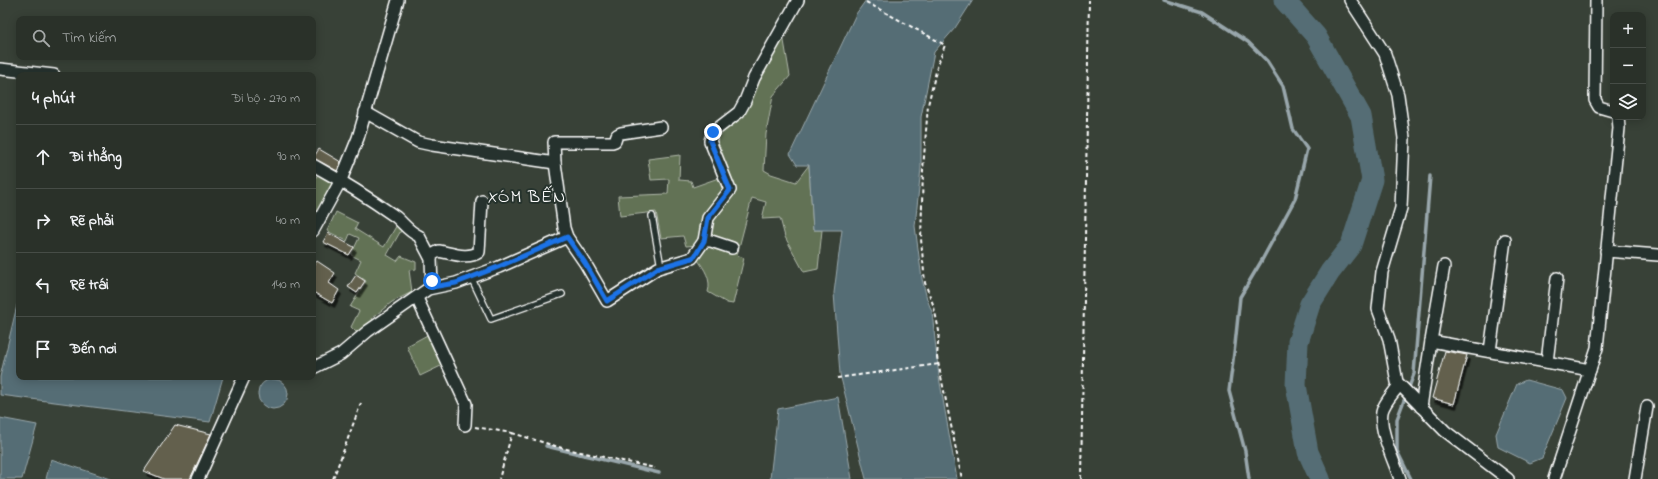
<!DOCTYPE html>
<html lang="vi">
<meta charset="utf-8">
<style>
:root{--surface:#2a3129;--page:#323931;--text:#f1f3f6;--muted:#a5a9a8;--line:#464c46}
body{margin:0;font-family:"Indie Flower",sans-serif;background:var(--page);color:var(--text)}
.controls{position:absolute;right:12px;top:12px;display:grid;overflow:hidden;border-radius:8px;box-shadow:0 2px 10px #0003}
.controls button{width:36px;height:36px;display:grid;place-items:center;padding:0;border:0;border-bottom:1px solid var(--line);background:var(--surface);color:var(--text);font:20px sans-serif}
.stop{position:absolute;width:12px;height:12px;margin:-9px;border:3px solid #1a73e8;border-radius:50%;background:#fff}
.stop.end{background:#1a73e8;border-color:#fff;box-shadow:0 1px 4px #0008}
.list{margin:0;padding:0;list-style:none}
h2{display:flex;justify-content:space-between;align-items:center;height:52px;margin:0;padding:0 16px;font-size:17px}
h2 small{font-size:13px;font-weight:400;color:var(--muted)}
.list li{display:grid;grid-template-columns:26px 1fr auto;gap:12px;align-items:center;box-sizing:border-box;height:64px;padding:0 16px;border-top:1px solid var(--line)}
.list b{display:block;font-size:15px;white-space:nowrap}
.list em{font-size:13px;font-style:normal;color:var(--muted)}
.icon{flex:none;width:22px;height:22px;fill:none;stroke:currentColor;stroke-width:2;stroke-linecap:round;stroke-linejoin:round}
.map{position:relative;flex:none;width:1658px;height:479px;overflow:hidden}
.search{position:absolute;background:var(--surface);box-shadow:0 2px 10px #0003;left:16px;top:16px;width:300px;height:44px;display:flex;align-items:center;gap:10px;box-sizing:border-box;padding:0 14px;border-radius:8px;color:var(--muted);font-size:15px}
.panel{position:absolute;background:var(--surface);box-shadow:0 2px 10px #0003;left:16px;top:72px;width:300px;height:308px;border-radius:8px}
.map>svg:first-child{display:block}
.green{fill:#627254;stroke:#b0b8aa}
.water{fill:#556d74;stroke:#99a7ac}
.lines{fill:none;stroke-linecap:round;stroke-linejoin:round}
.stream{stroke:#99a7ac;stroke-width:3.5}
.river{stroke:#556d74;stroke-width:21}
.building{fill:#63614d;stroke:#fff;filter:url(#shadow)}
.lane-casing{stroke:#fff;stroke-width:8}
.street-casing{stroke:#fff;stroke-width:14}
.path{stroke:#fff;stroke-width:2;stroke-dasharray:4 3;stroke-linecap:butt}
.lane{stroke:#26332d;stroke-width:5.5}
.street{stroke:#26332d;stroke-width:11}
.route{stroke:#1a73e8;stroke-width:5}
.labels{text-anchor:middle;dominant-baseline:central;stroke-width:4;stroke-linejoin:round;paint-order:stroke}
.quarter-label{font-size:18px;letter-spacing:1px;fill:#fff;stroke:#26332d}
</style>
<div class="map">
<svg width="1658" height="479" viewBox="0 0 1658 479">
<defs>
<filter id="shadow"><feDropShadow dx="2.5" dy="4.5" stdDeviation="0" flood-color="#0009"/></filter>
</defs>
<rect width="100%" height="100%" fill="#384137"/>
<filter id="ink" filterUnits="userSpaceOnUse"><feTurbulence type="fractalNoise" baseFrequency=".025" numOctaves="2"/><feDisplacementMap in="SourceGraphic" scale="8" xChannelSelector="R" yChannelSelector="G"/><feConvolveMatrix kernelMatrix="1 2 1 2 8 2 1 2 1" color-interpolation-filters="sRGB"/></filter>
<g filter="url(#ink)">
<!-- green -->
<g class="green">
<path d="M783 35 790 76 773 96 766 134 764 170 771 174 796 182 809 165 813 230H822L818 269 804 272 785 237 780 218 762 219 766 202 752 198 737 255 744 258 733 304 727 303 708 292C712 280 704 268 697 259L699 245 686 246 683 236 661 238 656 212 620 216 618 196 668 194 669 179 651 180 648 159 680 155 679 180 691 181 693 187 727 175 713 141 714 133 733 121Z"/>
<polygon points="320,171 331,179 333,183 313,224 313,182"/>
<polygon points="336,212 358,223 355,229 384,247 398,223 403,227 387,255 397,261 401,256 416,262 416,269 409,270 412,292 392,302 372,318 374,321 356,332 351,327 359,311 350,307 366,281 355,273 361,260 351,255 359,238 350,234 347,241 327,231"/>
<polygon points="431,333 445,364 420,376 407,346"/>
</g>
<!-- water -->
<g class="water">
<polygon points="866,0 973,0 955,28 934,52 921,117 921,168 915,226 922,279 927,299 932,312 939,377 957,479 866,479 840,374 834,293 842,230 813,230 809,165 797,165 790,154 856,14"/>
<polygon points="19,297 19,377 223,377 210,422 0,395 0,377"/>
<circle cx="273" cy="394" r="15"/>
<polygon points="1526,380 1563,390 1567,398 1542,458 1530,463 1498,447 1496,434 1517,384"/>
<polygon points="838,397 852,479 770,479 778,409"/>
<polygon points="0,418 37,425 22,479 0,479"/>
<polygon points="51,459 111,479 46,479"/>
</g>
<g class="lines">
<!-- stream -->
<g class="stream">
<polyline points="1164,0 1202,12 1248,42 1267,61 1283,86 1293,129 1307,149 1295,199 1262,260 1240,297 1235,345 1229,391 1245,451 1249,479"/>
<polyline points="546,446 659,473"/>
<polyline points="1411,479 1397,451 1397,419 1414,374 1430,176"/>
</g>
<!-- river -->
<polyline class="river" points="1284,0 1316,36 1361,116 1372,180 1351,245 1330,272 1310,304 1298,342 1296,385 1308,452 1320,479"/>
</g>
<!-- building -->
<g class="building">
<polygon points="319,149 341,162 337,171 313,158"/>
<polygon points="328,233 354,247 349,255 323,242"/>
<polygon points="317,261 335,273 329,283 339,290 332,303 313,292 313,267"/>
<polygon points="356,275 365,281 357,293 348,287"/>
<polygon points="1445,351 1467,355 1454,404 1432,398"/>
<polygon points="175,425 211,434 190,479 164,479 144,471"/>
</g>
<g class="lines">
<!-- lane casing -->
<g class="lane-casing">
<g id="lane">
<polyline points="652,216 661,267"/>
<polyline points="471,277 491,319 562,294"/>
</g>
</g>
<!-- street casing -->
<g class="street-casing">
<g id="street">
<polyline points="1350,0 1385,54 1398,95 1404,138 1401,208 1382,272 1378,309 1389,339 1397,382 1445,431 1508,479"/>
<polyline points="1596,0 1595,100 1599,107 1613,111"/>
<polyline points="0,69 54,75"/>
<polyline points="365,112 418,142 432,145 555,163"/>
<polyline points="661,127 621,133 617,135 615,141 612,142 554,142 555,163 564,228 567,237 585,263 607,301 658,268 692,258 704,241 711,241 732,248"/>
<path d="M313 165C342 181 369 198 396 217 404 224 409 232 419 236L431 259 432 287"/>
<polyline points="313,231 341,180 358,138 398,0"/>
<polyline points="704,241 708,218 730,190 710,141 713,132 739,112 745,101 754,78 798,0"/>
<polyline points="1606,251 1658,255"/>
<path d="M430 256 439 251C451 253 468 260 479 252L482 201"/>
<polyline points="417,298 466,404 465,425"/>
<polyline points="1431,341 1590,370"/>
<polyline points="1490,351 1505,240"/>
<polyline points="1547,362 1557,278"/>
<polyline points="313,368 341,354 368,331 428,289 456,283 499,267 567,237"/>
<path d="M1399 385C1394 393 1384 402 1382 412 1379 431 1394 461 1400 479"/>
<polyline points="1421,407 1431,341 1444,266"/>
<polyline points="198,479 244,377"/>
<polyline points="1554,479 1597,348 1619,128 1618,117"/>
<polyline points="1635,479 1647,407"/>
</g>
</g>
<!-- path -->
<g class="path">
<polyline points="866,2 945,45 937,67 928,105 923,170 921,239 925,283 934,307 939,331 937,357 962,479"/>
<polyline points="837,378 939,364"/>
<polyline points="475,427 512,433 499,479"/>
<polyline points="512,433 562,448 655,468"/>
<polyline points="333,479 361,403"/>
<polyline points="1081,479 1089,0"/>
</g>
<!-- lane -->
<use href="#lane" class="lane"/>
<!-- street -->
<use href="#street" class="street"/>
</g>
</g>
<g class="lines" filter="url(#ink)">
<!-- route -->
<polyline class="route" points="432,281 432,287 456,283 498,267 567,237 585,263 607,301 658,268 692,258 695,256 704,241 708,218 730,190 710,141 713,132"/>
</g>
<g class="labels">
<!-- quarter labels -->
<g class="quarter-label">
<text x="527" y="198">XÓM BẾN</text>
</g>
</g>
</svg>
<div class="controls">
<button>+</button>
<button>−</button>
<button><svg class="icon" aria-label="layers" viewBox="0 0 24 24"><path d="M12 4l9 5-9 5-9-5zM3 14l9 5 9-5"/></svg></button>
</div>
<div class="stop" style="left:432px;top:281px"></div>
<div class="stop end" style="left:713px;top:132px"></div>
<div class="search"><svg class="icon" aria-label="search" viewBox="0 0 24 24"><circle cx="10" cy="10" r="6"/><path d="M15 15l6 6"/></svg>Tìm kiếm</div>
<section class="panel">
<h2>4 phút<small>Đi bộ · 270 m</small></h2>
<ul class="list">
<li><svg class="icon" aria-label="ahead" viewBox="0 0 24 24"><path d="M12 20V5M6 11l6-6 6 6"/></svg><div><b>Đi thẳng</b></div><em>90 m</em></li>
<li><svg class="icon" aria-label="right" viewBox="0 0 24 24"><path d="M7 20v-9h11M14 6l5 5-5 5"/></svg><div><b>Rẽ phải</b></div><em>40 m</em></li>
<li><svg class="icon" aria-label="left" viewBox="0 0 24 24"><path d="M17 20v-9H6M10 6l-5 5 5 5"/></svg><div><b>Rẽ trái</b></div><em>140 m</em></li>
<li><svg class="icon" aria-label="arrive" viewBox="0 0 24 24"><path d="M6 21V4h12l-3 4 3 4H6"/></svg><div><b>Đến nơi</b></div></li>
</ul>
</section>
</div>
